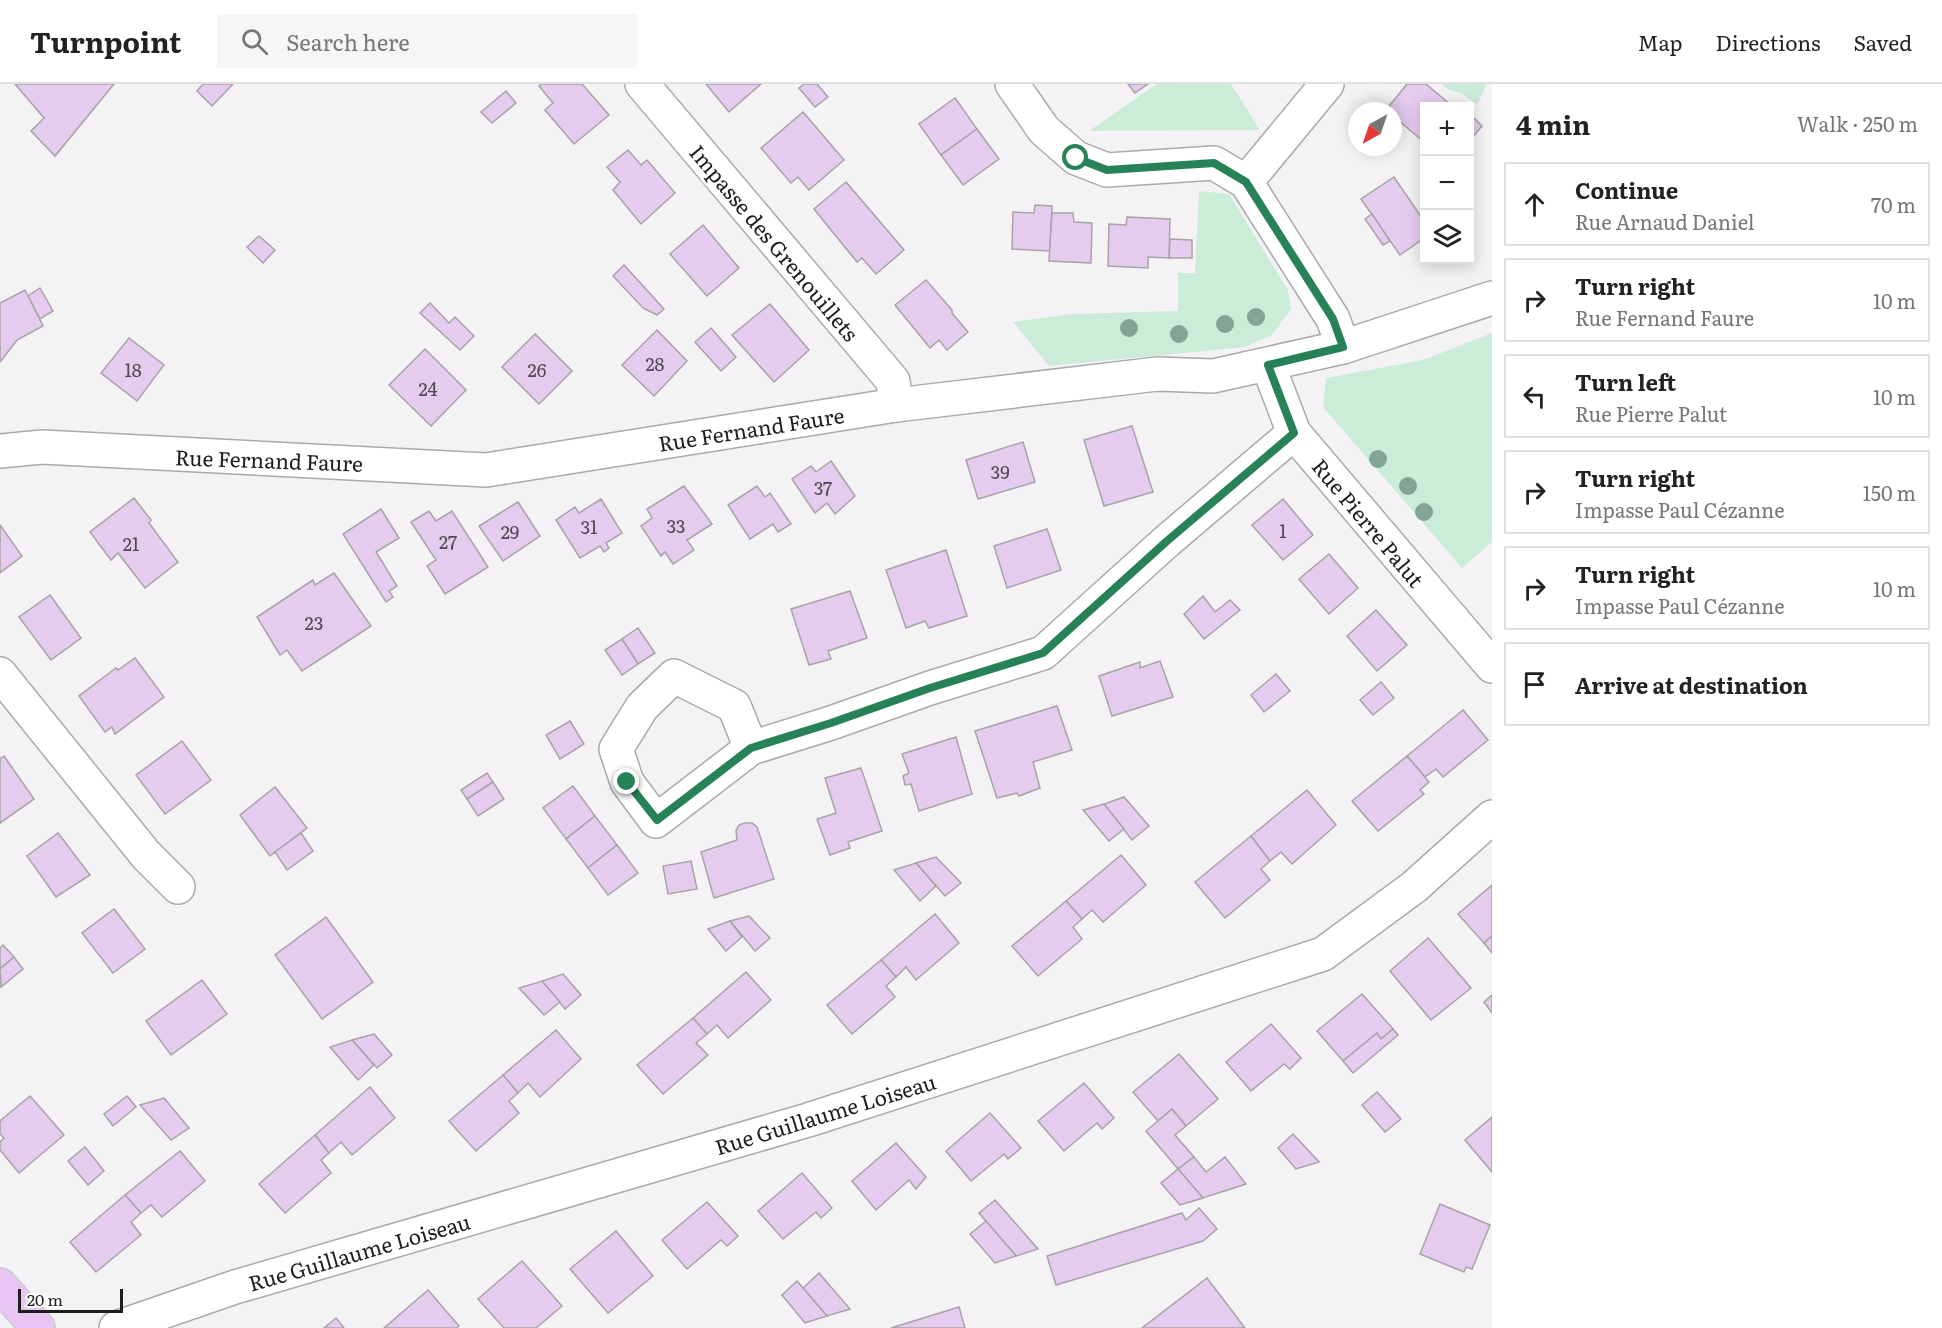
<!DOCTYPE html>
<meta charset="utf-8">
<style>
:root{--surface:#fff;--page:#f6f6f6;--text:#222;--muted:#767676;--line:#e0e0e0}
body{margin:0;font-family:Literata,serif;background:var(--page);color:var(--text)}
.controls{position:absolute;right:18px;top:18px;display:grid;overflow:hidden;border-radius:0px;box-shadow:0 3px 15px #0003}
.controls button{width:54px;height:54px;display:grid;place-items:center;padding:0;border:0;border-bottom:2px solid var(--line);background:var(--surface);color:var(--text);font:30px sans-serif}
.compass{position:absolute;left:1348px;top:18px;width:54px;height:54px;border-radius:50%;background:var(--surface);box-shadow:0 3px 15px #0003;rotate:220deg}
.scale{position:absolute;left:18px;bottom:15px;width:105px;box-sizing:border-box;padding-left:6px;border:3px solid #1e1d1e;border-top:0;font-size:16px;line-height:21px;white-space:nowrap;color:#1e1d1e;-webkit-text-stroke:4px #fff;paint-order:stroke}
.stop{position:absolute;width:18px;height:18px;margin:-14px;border:4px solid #288258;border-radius:50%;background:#fff}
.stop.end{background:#288258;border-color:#fff;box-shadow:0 2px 6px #0008}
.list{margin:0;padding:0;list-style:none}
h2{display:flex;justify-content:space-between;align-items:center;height:78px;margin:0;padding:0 24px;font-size:26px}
h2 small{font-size:20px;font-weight:400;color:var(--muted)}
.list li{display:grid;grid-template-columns:39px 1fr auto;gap:18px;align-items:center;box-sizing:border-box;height:84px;margin:0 12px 12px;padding:0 12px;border:2px solid var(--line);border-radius:0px}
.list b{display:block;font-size:22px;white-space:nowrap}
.list p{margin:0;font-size:20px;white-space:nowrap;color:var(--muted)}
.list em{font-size:20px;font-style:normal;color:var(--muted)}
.icon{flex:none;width:33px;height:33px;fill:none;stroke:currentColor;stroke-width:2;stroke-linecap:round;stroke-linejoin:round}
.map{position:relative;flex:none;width:1492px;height:1244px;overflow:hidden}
header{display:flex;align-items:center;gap:36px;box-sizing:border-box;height:84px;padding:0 30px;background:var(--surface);border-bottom:2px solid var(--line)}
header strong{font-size:28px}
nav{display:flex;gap:33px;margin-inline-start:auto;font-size:21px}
.search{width:420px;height:54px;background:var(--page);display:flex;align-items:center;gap:15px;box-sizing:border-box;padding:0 21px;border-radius:0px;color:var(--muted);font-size:22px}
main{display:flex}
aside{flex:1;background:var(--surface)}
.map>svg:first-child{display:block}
.green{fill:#caecd8}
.building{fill:#e5ccef;stroke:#a6a4a7;stroke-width:1.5}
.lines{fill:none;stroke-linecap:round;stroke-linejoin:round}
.minor-casing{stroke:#aca9ac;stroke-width:36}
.major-casing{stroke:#cecdce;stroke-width:36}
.minor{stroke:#fff;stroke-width:33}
.major{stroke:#e8c5f5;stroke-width:33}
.tree{fill:#82a595}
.route{stroke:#288258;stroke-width:8}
.labels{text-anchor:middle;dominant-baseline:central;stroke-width:6;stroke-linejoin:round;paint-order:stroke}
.number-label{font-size:18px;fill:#504952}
.street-label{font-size:21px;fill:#1e1d1e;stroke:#fff}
</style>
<header>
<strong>Turnpoint</strong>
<div class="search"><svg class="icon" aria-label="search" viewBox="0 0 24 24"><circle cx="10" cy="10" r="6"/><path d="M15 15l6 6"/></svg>Search here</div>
<nav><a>Map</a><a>Directions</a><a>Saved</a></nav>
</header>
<main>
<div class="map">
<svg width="1492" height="1244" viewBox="0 0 1492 1244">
<rect width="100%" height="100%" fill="#f5f2f6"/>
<!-- green -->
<g class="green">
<polygon points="1157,0 1231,0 1260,46 1089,47"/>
<polygon points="1442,0 1487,0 1477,21 1461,9 1449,6"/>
<polygon points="1199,107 1229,110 1288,206 1291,225 1272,251 1245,263 1049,282 1013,238 1072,230 1178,227 1178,189 1195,189"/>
<polygon points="1492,249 1492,458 1462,484 1323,323 1326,294 1423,276"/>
</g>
<!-- building -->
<g class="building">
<polygon points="15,0 114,0 55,72 31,47 44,34"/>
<polygon points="203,0 233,0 212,22 197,7"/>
<polygon points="541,0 582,0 609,31 574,60 545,26 553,19 539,2"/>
<polygon points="706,0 761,0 729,28"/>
<polygon points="804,0 817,0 828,13 815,23 799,4"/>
<polygon points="1128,0 1148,0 1135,9"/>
<polygon points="1407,0 1426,0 1452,22 1424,22 1424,58 1393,32 1393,27 1386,26"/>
<polygon points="506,7 516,19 492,39 481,28"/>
<polygon points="955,14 977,45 941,71 919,40"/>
<polygon points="803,28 844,76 809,106 798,93 791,99 761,64"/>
<polygon points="1470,30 1482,42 1470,56"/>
<polygon points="977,45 999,75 963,101 941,71"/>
<polygon points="628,66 641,81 647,76 675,109 641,140 613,106 620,98 607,83"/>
<polygon points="1394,93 1424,137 1424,154 1400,171 1361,115"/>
<polygon points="846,98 904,166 876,190 862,174 857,178 814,125"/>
<polygon points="1035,121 1052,122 1050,167 1012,165 1013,128 1034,129"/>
<polygon points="1052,129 1073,129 1074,138 1092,139 1091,179 1049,177"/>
<polygon points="1372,130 1390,157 1383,161 1365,135"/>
<polygon points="1127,133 1170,135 1169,174 1148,173 1148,184 1108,182 1109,140 1126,141"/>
<polygon points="703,141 739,184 707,212 670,170"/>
<polygon points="259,152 275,166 263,179 247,163"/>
<polygon points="1170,155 1192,156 1192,174 1169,174"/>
<polygon points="624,181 664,225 657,231 643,224 613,192"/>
<polygon points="926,196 952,226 952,229 968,248 947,266 939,256 930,264 895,221"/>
<polygon points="40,204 53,227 40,235 28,212"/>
<polygon points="25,206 43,242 17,256 0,278 0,219"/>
<polygon points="430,219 449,239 455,233 474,252 460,266 420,229"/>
<polygon points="770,220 809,266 774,298 732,251"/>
<polygon points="711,244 736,273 721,287 695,258"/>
<polygon points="657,246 687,277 654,312 622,281"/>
<polygon points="535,250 572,287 539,320 502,283"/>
<polygon points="129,254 164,281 137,317 101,289"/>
<polygon points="425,265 466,306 431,342 389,301"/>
<polygon points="1132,342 1153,408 1104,422 1084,356"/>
<polygon points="1023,358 1035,398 978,415 966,376"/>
<polygon points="831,377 855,412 835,430 827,419 815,429 792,395 811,382 816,388"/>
<polygon points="684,402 712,440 687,456 694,466 673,480 665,468 661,472 641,442 652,434 647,425"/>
<polygon points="757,402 765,413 770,409 791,440 778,448 773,440 750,455 728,421"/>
<polygon points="134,414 151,436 149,439 178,478 145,504 118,469 111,476 90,448"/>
<polygon points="601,415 622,449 606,459 609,464 604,468 600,462 580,474 556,436 575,423 579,429"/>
<polygon points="1283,415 1313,451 1283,476 1252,441"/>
<polygon points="518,418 540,452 503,477 479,442"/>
<polygon points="381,425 399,454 376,468 397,502 389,507 393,513 386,518 343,450"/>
<polygon points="429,427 436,437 452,427 488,483 445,510 427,482 436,476 411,438"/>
<polygon points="0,441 22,472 0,489"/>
<polygon points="1047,445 1061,486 1007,504 994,462"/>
<polygon points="946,466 967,532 929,544 925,537 906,544 886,486"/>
<polygon points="1329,470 1358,504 1329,530 1299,495"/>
<polygon points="334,489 371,542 302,587 287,566 280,571 257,533 313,496 315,501"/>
<polygon points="850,507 867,554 828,567 831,575 809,581 791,525"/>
<polygon points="50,511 81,554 51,576 19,533"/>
<polygon points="1203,512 1215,528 1230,516 1240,526 1204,555 1184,530"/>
<polygon points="1376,526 1407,561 1377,587 1347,552"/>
<polygon points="638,544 655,569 638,580 622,555"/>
<polygon points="622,555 638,580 622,591 605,566"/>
<polygon points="135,574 164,613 115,650 112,643 105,648 79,612 116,584 118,586"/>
<polygon points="1160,577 1173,613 1112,632 1099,592 1140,578 1140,584"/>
<polygon points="1276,590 1290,607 1264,628 1251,611"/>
<polygon points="1381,598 1394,614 1373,631 1360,616"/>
<polygon points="1057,622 1072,666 1033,678 1040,704 1019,712 1017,709 997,714 975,647"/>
<polygon points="1463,626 1488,656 1443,693 1436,685 1425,693 1407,672"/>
<polygon points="570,637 584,660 560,675 546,651"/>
<polygon points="956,653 972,710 919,727 911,700 905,701 903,692 909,689 902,670"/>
<polygon points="182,657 211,696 165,730 136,691"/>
<polygon points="4,672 34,715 0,739 0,675"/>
<polygon points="1407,672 1429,698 1420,706 1424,710 1378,747 1352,717"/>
<polygon points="861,684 882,747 848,758 850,764 830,771 817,735 836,729 825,694"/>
<polygon points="487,689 493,698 467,715 461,706"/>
<polygon points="493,698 504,715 478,732 467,715"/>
<polygon points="573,702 595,732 566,755 543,724"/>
<polygon points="275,703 307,744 270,772 240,731"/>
<polygon points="1307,706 1336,741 1292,780 1281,768 1270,777 1251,752"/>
<polygon points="1124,713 1149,742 1132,756 1104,720"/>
<polygon points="1104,720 1124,745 1109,757 1083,726"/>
<polygon points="595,732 617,761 588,784 566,755"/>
<polygon points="745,739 752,739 757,743 774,795 714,814 701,768 737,756 736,747 739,741"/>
<polygon points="58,749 90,791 56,813 27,772"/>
<polygon points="301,749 313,767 287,786 275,768"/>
<polygon points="1251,752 1270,777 1261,785 1270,796 1225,834 1195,798"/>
<polygon points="617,761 638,789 608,811 588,784"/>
<polygon points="1121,771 1146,801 1103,838 1092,826 1082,835 1066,817"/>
<polygon points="936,773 961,799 945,812 916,779"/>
<polygon points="691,777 697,805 668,810 663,782"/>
<polygon points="916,779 936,802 920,817 894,786"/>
<polygon points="1492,801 1492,852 1484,859 1458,830"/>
<polygon points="1066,817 1082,835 1073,843 1082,855 1038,892 1012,862"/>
<polygon points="114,825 145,865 113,889 82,849"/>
<polygon points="935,830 959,859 916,896 906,883 896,893 881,876"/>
<polygon points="749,832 770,854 755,867 730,837"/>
<polygon points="326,833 373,898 322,935 275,871"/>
<polygon points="730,837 742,853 726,867 708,845"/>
<polygon points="1492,852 1492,869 1484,859"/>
<polygon points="1428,854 1471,904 1431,936 1390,887"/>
<polygon points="3,861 14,873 0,885 0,864"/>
<polygon points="14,873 23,885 1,903 0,885"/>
<polygon points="881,876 896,893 886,902 895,913 852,950 827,921"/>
<polygon points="746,888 771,916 728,954 717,941 707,950 693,934"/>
<polygon points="563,890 581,911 565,925 542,897"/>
<polygon points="202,896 227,930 171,971 146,937"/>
<polygon points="542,897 560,918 544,931 519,904"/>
<polygon points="1362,910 1393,945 1381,955 1377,949 1343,977 1317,947"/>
<polygon points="1492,911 1492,929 1484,918"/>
<polygon points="693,934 707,950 696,959 708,971 663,1010 637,981"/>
<polygon points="1271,940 1301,974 1290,985 1284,980 1251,1007 1226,978"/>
<polygon points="1393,945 1398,951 1353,989 1343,977 1377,949 1381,955"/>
<polygon points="556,946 581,975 540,1013 528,999 518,1009 503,991"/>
<polygon points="374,950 392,971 377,984 352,956"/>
<polygon points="352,956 374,981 358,996 330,963"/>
<polygon points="1179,970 1218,1015 1186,1042 1172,1025 1158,1037 1133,1008"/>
<polygon points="503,991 518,1009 509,1017 519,1029 476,1067 449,1037"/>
<polygon points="1084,999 1114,1034 1102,1045 1097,1039 1064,1067 1038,1037"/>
<polygon points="370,1003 395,1034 352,1071 341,1058 329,1069 315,1051"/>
<polygon points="1377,1008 1401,1035 1385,1048 1362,1021"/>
<polygon points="30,1012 64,1051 19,1089 0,1066 0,1058 4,1054 0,1050 0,1037"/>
<polygon points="127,1012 136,1023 113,1042 104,1030"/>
<polygon points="164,1014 189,1044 171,1056 140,1021"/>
<polygon points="1172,1025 1186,1042 1175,1051 1194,1073 1178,1085 1146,1047"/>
<polygon points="990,1029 1021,1064 1008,1075 1004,1070 971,1097 946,1067"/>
<polygon points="1492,1033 1492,1088 1465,1056"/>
<polygon points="1293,1050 1319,1078 1296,1085 1278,1064"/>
<polygon points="315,1051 329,1069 321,1076 331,1089 285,1129 259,1100"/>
<polygon points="896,1059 926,1093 916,1105 909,1096 876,1126 852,1097"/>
<polygon points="85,1063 104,1087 88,1101 68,1077"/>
<polygon points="180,1067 205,1097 162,1133 151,1121 141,1129 125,1111"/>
<polygon points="1194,1073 1206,1088 1225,1073 1246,1100 1203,1114 1178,1085"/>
<polygon points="1178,1085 1203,1114 1180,1121 1161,1099"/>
<polygon points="802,1089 832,1124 821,1134 816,1128 783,1155 758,1127"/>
<polygon points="125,1111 141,1129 131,1138 141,1151 96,1188 70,1158"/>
<polygon points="995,1116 1038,1165 1016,1172 979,1129"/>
<polygon points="707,1118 738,1152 727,1162 721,1156 687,1185 662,1156"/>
<polygon points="1440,1120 1490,1141 1472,1185 1466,1183 1464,1188 1420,1170"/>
<polygon points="1199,1124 1217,1145 1203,1157 1056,1201 1047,1172 1182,1129 1186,1136"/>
<polygon points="986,1137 1016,1172 995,1179 970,1150"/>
<polygon points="616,1147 653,1192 608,1229 570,1185"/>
<polygon points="522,1177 562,1222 536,1244 504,1244 478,1215"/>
<polygon points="819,1189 850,1225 827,1232 803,1204"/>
<polygon points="1207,1194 1245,1244 1142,1244"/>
<polygon points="797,1197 827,1232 805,1239 782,1211"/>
<polygon points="428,1206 459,1242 456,1244 384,1244"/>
<polygon points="959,1223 965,1244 891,1244"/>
<polygon points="336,1234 344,1244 324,1244"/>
</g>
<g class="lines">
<!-- minor casing -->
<g class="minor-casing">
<g id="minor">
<polyline points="642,0 893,297 896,321"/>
<polyline points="1012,0 1044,46 1076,74 1107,86 1214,79 1246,98 1333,235 1343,263"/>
<polyline points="1246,98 1327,0"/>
<polyline points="1268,281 1294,349 1492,582"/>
<polyline points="0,367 42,363 486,386 896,321 1157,290 1213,292 1343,263 1492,214"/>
<polyline points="0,590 146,771 178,803"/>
<polyline points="751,664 734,622 674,592 642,623 616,665 627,698 656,737 751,664 831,639 930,604 1043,569 1167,457 1294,349"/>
<polyline points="116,1244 235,1203 808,1036 1323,870 1414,803 1492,733"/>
</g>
</g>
<!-- major casing -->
<g class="major-casing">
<polyline id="major" points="0,1201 38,1244"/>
</g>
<!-- minor -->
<use href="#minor" class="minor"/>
<!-- major -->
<use href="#major" class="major"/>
</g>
<!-- trees -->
<g class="tree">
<circle cx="1256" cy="233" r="9"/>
<circle cx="1225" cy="240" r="9"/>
<circle cx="1129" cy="244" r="9"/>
<circle cx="1179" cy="250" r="9"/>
<circle cx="1378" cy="375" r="9"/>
<circle cx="1408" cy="402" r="9"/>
<circle cx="1424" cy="428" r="9"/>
</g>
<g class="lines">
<!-- route -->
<polyline class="route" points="627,698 657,736 751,664 831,639 930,604 1043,569 1167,457 1294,349 1268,281 1343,263 1333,235 1246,98 1214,79 1107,86 1076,74"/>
</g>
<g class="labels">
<!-- number labels -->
<g class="number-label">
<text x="655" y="279">28</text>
<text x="133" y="285">18</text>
<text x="537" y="285">26</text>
<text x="428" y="304">24</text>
<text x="1000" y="387">39</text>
<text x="823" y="403">37</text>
<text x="676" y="441">33</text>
<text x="589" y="442">31</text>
<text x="1283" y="446">1</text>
<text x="510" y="447">29</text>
<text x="448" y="457">27</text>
<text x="131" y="459">21</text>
<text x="314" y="538">23</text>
</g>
<!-- street labels -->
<g class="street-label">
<text transform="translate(775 158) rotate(50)">Impasse des Grenouillets</text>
<text transform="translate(751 344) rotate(-9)">Rue Fernand Faure</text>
<text transform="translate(269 375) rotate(2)">Rue Fernand Faure</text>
<text transform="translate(1369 438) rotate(50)">Rue Pierre Palut</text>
<text transform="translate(825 1029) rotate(-17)">Rue Guillaume Loiseau</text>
<text transform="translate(359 1167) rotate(-16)">Rue Guillaume Loiseau</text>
</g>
</g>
</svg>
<div class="controls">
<button>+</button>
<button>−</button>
<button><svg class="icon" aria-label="layers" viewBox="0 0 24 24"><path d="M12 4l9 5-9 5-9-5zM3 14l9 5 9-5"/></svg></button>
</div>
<svg class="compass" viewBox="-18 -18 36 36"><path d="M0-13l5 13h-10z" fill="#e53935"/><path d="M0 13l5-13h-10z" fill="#767676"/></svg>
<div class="scale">20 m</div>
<div class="stop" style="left:1076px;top:74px"></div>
<div class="stop end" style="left:627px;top:698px"></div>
</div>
<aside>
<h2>4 min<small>Walk · 250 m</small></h2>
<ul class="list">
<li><svg class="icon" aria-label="ahead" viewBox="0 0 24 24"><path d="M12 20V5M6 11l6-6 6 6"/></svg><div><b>Continue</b><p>Rue Arnaud Daniel</p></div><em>70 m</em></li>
<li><svg class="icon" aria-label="right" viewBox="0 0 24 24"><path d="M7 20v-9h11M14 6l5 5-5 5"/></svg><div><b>Turn right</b><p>Rue Fernand Faure</p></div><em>10 m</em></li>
<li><svg class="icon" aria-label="left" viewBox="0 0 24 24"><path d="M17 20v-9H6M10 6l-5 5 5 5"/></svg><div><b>Turn left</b><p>Rue Pierre Palut</p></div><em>10 m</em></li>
<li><svg class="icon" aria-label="right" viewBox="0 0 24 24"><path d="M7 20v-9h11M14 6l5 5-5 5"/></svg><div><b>Turn right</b><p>Impasse Paul Cézanne</p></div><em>150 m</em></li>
<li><svg class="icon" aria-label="right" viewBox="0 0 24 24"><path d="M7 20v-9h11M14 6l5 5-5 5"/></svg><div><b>Turn right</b><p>Impasse Paul Cézanne</p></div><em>10 m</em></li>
<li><svg class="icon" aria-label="arrive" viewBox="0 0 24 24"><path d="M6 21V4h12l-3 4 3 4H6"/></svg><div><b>Arrive at destination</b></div></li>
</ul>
</aside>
</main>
